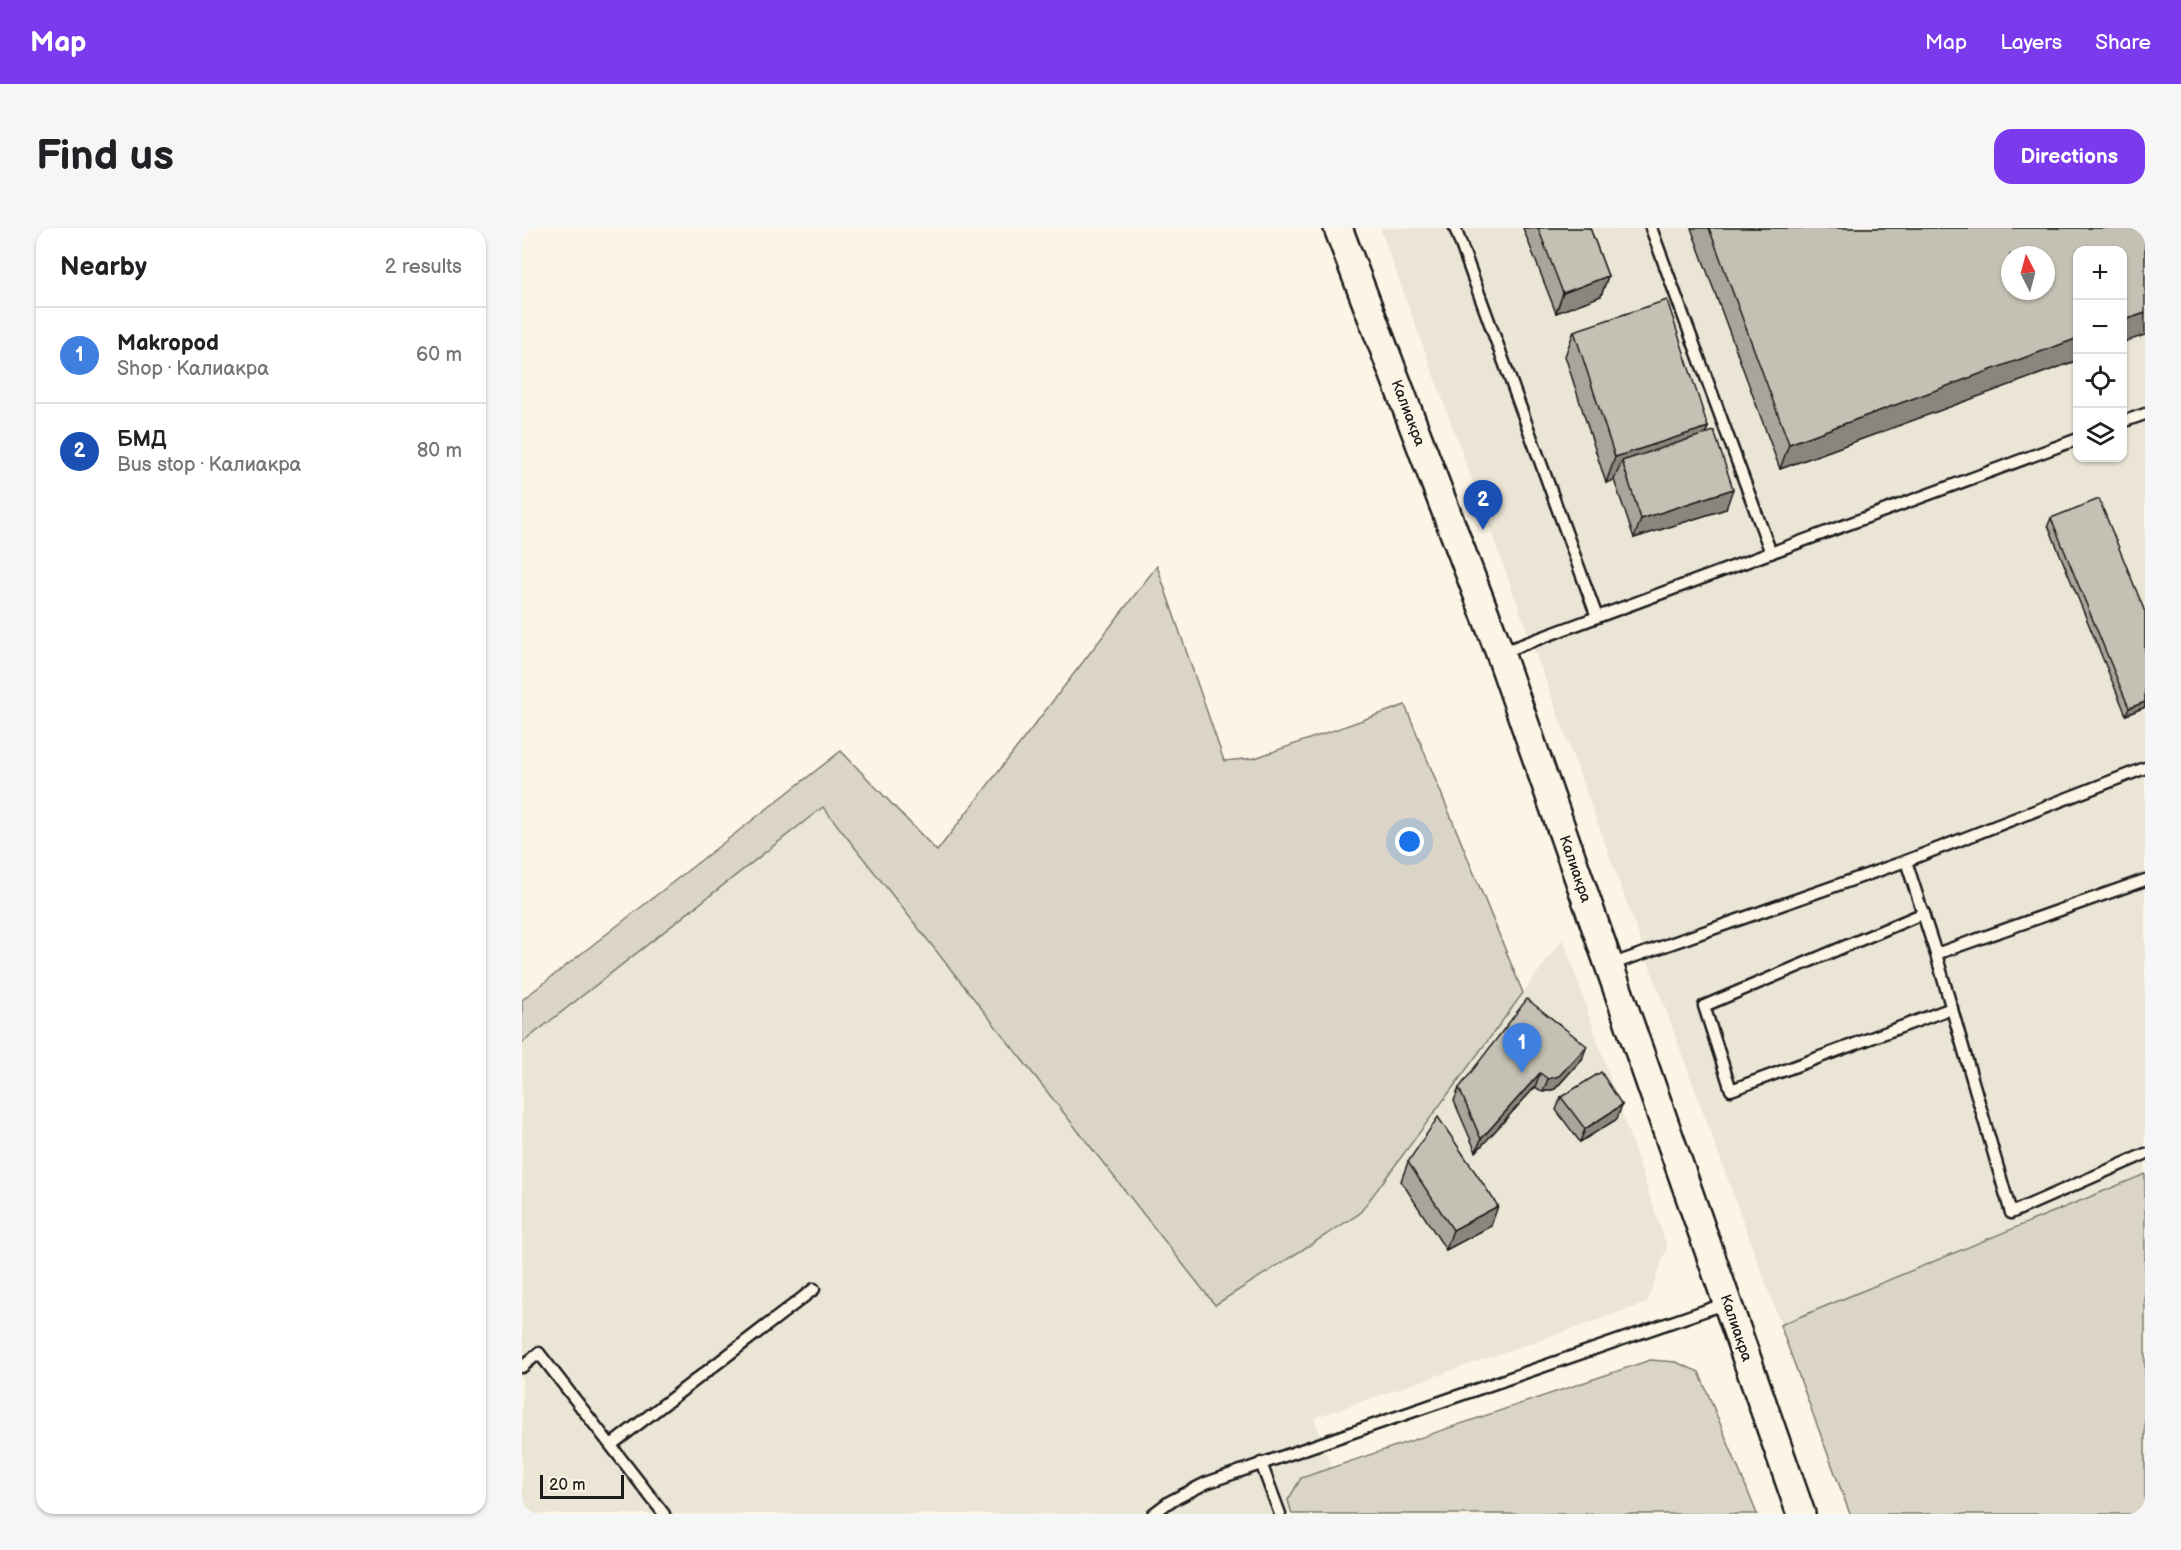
<!DOCTYPE html>
<meta charset="utf-8">
<style>
:root{--surface:#fff;--page:#f6f6f6;--text:#202124;--muted:#757577;--line:#e0e0e0;--accent:#7c3aed}
body{margin:0;font-family:"Balsamiq Sans",sans-serif;background:var(--page);color:var(--text)}
.controls{position:absolute;right:18px;top:18px;display:grid;overflow:hidden;border-radius:12px;box-shadow:0 2px 4px #0004}
.controls button{width:54px;height:54px;display:grid;place-items:center;padding:0;border:0;border-bottom:2px solid var(--line);background:var(--surface);color:var(--text);font:30px sans-serif}
.compass{position:absolute;left:1479px;top:18px;width:54px;height:54px;border-radius:50%;background:var(--surface);box-shadow:0 2px 4px #0004;rotate:354deg}
.scale{position:absolute;left:18px;bottom:15px;width:84px;box-sizing:border-box;padding-left:6px;border:3px solid #1c1c1c;border-top:0;font-size:16px;line-height:21px;white-space:nowrap;color:#1c1c1c;-webkit-text-stroke:4px #fcf5e5;paint-order:stroke}
.you{position:absolute;left:888px;top:614px;width:21px;height:21px;margin:-15px;border:4px solid #fff;border-radius:50%;background:#1a73e8;box-shadow:0 0 0 9px #1a73e833}
.badge{display:grid;place-items:center;width:39px;height:39px;border-radius:50%;background:var(--accent);color:#fff;font-size:20px;font-weight:700}
.pin{position:absolute;translate:-50% -50px;filter:drop-shadow(0 2px 3px #0008)}
.pin::after{content:'';position:absolute;top:32px;width:21px;height:18px;background:inherit;clip-path:polygon(0 0,100% 0,50% 100%)}
.list{margin:0;padding:0;list-style:none}
h2{display:flex;justify-content:space-between;align-items:center;height:78px;margin:0;padding:0 24px;font-size:26px}
h2 small{font-size:20px;font-weight:400;color:var(--muted)}
.list li{display:grid;grid-template-columns:39px 1fr auto;gap:18px;align-items:center;box-sizing:border-box;height:96px;padding:0 24px;border-top:2px solid var(--line)}
.list b{display:block;font-size:22px;white-space:nowrap}
.list p{margin:0;font-size:20px;white-space:nowrap;color:var(--muted)}
.list em{font-size:20px;font-style:normal;color:var(--muted)}
.icon{flex:none;width:33px;height:33px;fill:none;stroke:currentColor;stroke-width:2;stroke-linecap:round;stroke-linejoin:round}
.map{position:relative;flex:none;width:1623px;height:1286px;overflow:hidden;border-radius:18px}
header{display:flex;align-items:center;gap:36px;box-sizing:border-box;height:84px;padding:0 30px;background:var(--accent);color:#fff}
header strong{font-size:28px}
nav{display:flex;gap:33px;margin-inline-start:auto;font-size:21px}
.intro{display:flex;align-items:center;justify-content:space-between;box-sizing:border-box;height:144px;padding:0 36px}
h1{margin:0;font-size:42px}
.button{padding:15px 27px;border-radius:18px;background:var(--accent);color:#fff;font-size:21px;font-weight:700}
main{display:flex;gap:36px;padding:0 36px}
aside{flex:1;background:var(--surface);border-radius:18px;box-shadow:0 2px 4px #0004}
.map>svg:first-child{display:block}
.built{fill:#ebe5d6;fill-rule:evenodd}
.green{fill:#dbd5c8;stroke:#7c7872;stroke-width:1.5}
.lines{fill:none;stroke-linecap:round;stroke-linejoin:round}
.service-casing{stroke:#1c1c1c;stroke-width:15}
.tertiary-casing{stroke:#1c1c1c;stroke-width:32}
.service{stroke:#fcf5e5;stroke-width:10}
.tertiary{stroke:#fcf5e5;stroke-width:27}
.wall{fill:#a9a59a;stroke:#1c1c1c;stroke-width:1.5}
.shaded-wall{fill:#89867d;stroke:#1c1c1c;stroke-width:1.5}
.building{fill:#c4c0b3;stroke:#1c1c1c;stroke-width:1.5;fill-rule:evenodd}
.labels{text-anchor:middle;dominant-baseline:central;stroke-width:6;stroke-linejoin:round;paint-order:stroke}
.street-label{font-size:15px;fill:#1c1c1c;stroke:#fcf5e5}
</style>
<header>
<strong>Map</strong>
<nav><a>Map</a><a>Layers</a><a>Share</a></nav>
</header>
<div class="intro"><h1>Find us</h1><a class="button">Directions</a></div>
<main>
<aside>
<h2>Nearby<small>2 results</small></h2>
<ul class="list">
<li><span class="badge" style="background:#3f7fe0">1</span><div><b>Makropod</b><p>Shop · Калиакра</p></div><em>60 m</em></li>
<li><span class="badge" style="background:#1a4fb4">2</span><div><b>БМД</b><p>Bus stop · Калиакра</p></div><em>80 m</em></li>
</ul>
</aside>
<div class="map">
<svg width="1623" height="1286" viewBox="0 0 1623 1286">
<rect width="100%" height="100%" fill="#fcf5e5"/>
<filter id="ink" filterUnits="userSpaceOnUse"><feTurbulence type="fractalNoise" baseFrequency=".0167" numOctaves="2"/><feDisplacementMap in="SourceGraphic" scale="12" xChannelSelector="R" yChannelSelector="G"/><feConvolveMatrix kernelMatrix="1 2 1 2 8 2 1 2 1" color-interpolation-filters="sRGB"/></filter>
<g filter="url(#ink)">
<!-- built -->
<g class="built">
<path d="M858 0H1623V1286H1328ZM1556 22H1600V230H1556ZM1488 27H1524V63H1488Z"/>
<polygon points="301,578 693,1077 864,951 1041,710 1145,1019 1125,1075 792,1190 810,1241 779,1251 766,1272 770,1286 0,1286 0,815"/>
</g>
<!-- green -->
<g class="green">
<polygon points="635,338 702,533 733,530 883,477 1001,765 837,986 693,1077 301,579 0,815 0,772 319,523 415,623"/>
<polygon points="1623,946 1623,1286 1328,1286 1258,1097"/>
<polygon points="1128,1132 1154,1134 1177,1144 1235,1286 770,1286 766,1272 779,1250"/>
</g>
<g class="lines">
<!-- service casing -->
<g class="service-casing">
<g id="service">
<polyline points="933,0 1075,389"/>
<polyline points="1129,0 1249,325"/>
<polyline points="1600,194 1623,186"/>
<polyline points="978,425 1556,211"/>
<polyline points="1384,633 1414,726 1489,985 1623,926"/>
<polyline points="1402,685 1182,778 1209,862 1430,780"/>
<polyline points="1414,726 1623,652"/>
<polyline points="1088,737 1384,633 1623,540"/>
<polyline points="0,1139 17,1125 142,1286"/>
<polyline points="89,1217 292,1061"/>
<polyline points="739,1235 758,1286"/>
<polyline points="631,1286 647,1274 684,1255 1205,1075"/>
</g>
</g>
<!-- tertiary casing -->
<g class="tertiary-casing">
<polyline id="tertiary" points="816,0 978,425 1279,1286"/>
</g>
<!-- service -->
<use href="#service" class="service"/>
<!-- tertiary -->
<use href="#tertiary" class="tertiary"/>
</g>
<!-- wall -->
<g class="wall">
<polygon points="1001,0 1068,0 1086,48 1079,68 1034,85"/>
<polygon points="1169,0 1623,0 1556,22 1556,132 1258,241"/>
<polygon points="1052,103 1186,199 1184,205 1204,281 1112,310 1092,252 1084,255 1043,128"/>
<polygon points="1529,290 1623,384 1623,479 1604,487 1526,297"/>
<polygon points="1060,831 1033,861 1021,864 1013,859 954,924 932,873 937,860"/>
<polygon points="1039,869 1095,891 1058,914 1034,882"/>
<polygon points="886,934 969,998 924,1022 879,953"/>
</g>
<!-- shaded-wall -->
<g class="shaded-wall">
<polygon points="1086,48 1079,68 1034,85 1041,65"/>
<polygon points="1623,85 1623,107 1600,115 1600,93"/>
<polygon points="1556,110 1556,132 1258,241 1267,216"/>
<polygon points="1186,199 1177,225 1100,233 1092,252 1084,255 1093,229"/>
<polygon points="1211,261 1204,281 1112,310 1119,291"/>
<polygon points="1623,474 1623,479 1604,487 1607,480"/>
<polygon points="1065,818 1060,831 1033,861 1021,864 1026,851"/>
<polygon points="1018,845 1013,859 954,924 959,911"/>
<polygon points="1100,877 1095,891 1058,914 1063,901"/>
<polygon points="976,978 969,998 924,1022 931,1002"/>
</g>
<!-- building -->
<g class="building">
<polygon points="1016,0 1068,0 1086,48 1041,65"/>
<path d="M1187 0H1623V85L1600 93V22H1556V110L1267 216ZM1488 27H1524V63H1488Z"/>
<polygon points="1145,72 1186,199 1093,229 1052,103"/>
<polygon points="1192,203 1211,261 1119,291 1100,233"/>
<polygon points="1577,271 1623,384 1623,474 1607,480 1529,290"/>
<polygon points="1005,771 1065,818 1037,848 1026,851 1018,845 959,911 937,860"/>
<polygon points="1079,844 1100,877 1063,901 1039,869"/>
<polygon points="916,889 976,978 931,1002 886,934"/>
</g>
</g>
<g class="labels">
<!-- street labels -->
<g class="street-label">
<text transform="translate(886 185) rotate(69)">Калиакра</text>
<text transform="translate(1053 641) rotate(71)">Калиакра</text>
<text transform="translate(1214 1100) rotate(71)">Калиакра</text>
</g>
</g>
</svg>
<div class="controls">
<button>+</button>
<button>−</button>
<button><svg class="icon" aria-label="locate" viewBox="0 0 24 24"><circle cx="12" cy="12" r="6"/><path d="M12 2v4M12 18v4M2 12h4M18 12h4"/></svg></button>
<button><svg class="icon" aria-label="layers" viewBox="0 0 24 24"><path d="M12 4l9 5-9 5-9-5zM3 14l9 5 9-5"/></svg></button>
</div>
<svg class="compass" viewBox="-18 -18 36 36"><path d="M0-13l5 13h-10z" fill="#e53935"/><path d="M0 13l5-13h-10z" fill="#757577"/></svg>
<div class="scale">20 m</div>
<div class="you"></div>
<div class="pin badge" style="left:1000px;top:845px;background:#3f7fe0">1</div>
<div class="pin badge" style="left:961px;top:302px;background:#1a4fb4">2</div>
</div>
</main>
